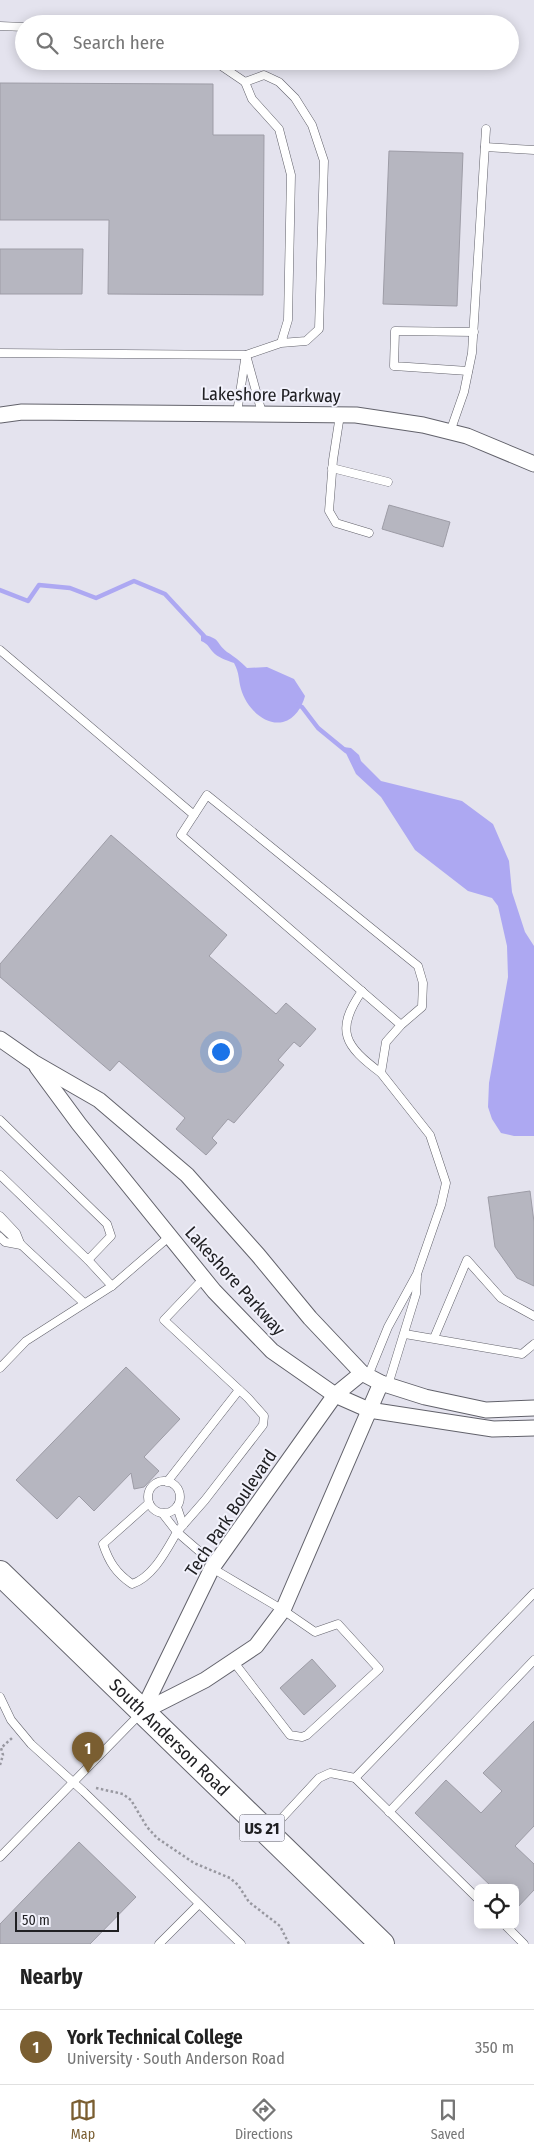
<!DOCTYPE html>
<meta charset="utf-8">
<style>
:root{--surface:#fff;--page:#f2f2f2;--text:#222;--muted:#767676;--line:#e0e0e0;--accent:#7a5e31}
body{margin:0;font-family:"Fira Sans Condensed",sans-serif;background:var(--page);color:var(--text)}
.controls{position:absolute;right:15px;bottom:15px;display:grid;overflow:hidden;border-radius:8px;box-shadow:0 2px 12px #0003}
.controls button{width:45px;height:45px;display:grid;place-items:center;padding:0;border:0;border-bottom:1px solid var(--line);background:var(--surface);color:var(--text);font:25px sans-serif}
.scale{position:absolute;left:15px;bottom:12px;width:104px;box-sizing:border-box;padding-left:5px;border:2px solid #202023;border-top:0;font-size:14px;line-height:18px;white-space:nowrap;color:#202023;-webkit-text-stroke:4px #f1f1fb;paint-order:stroke}
.you{position:absolute;left:220px;top:1051px;width:18px;height:18px;margin:-12px;border:4px solid #fff;border-radius:50%;background:#1a73e8;box-shadow:0 0 0 8px #1a73e833}
.badge{display:grid;place-items:center;width:32px;height:32px;border-radius:50%;background:var(--accent);color:#fff;font-size:16px;font-weight:700}
.pin{position:absolute;translate:-50% -41px;filter:drop-shadow(0 1px 2px #0008)}
.pin::after{content:'';position:absolute;top:26px;width:18px;height:15px;background:inherit;clip-path:polygon(0 0,100% 0,50% 100%)}
.list{margin:0;padding:0;list-style:none}
h2{display:flex;justify-content:space-between;align-items:center;height:65px;margin:0;padding:0 20px;font-size:21px}
h2 small{font-size:16px;font-weight:400;color:var(--muted)}
.list li{display:grid;grid-template-columns:32px 1fr auto;gap:15px;align-items:center;box-sizing:border-box;height:75px;padding:0 20px;border-top:1px solid var(--line)}
.list b{display:block;font-size:19px;white-space:nowrap}
.list p{margin:0;font-size:16px;white-space:nowrap;color:var(--muted)}
.list em{font-size:16px;font-style:normal;color:var(--muted)}
.icon{flex:none;width:28px;height:28px;fill:none;stroke:currentColor;stroke-width:2;stroke-linecap:round;stroke-linejoin:round}
.map{position:relative;flex:none;width:534px;height:1944px;overflow:hidden}
.search{position:absolute;background:var(--surface);box-shadow:0 2px 12px #0003;left:15px;right:15px;top:15px;height:55px;display:flex;align-items:center;gap:12px;box-sizing:border-box;padding:0 18px;border-radius:28px;color:var(--muted);font-size:19px}
.sheet{height:140px;background:var(--surface)}
nav{display:flex;justify-content:space-around;align-items:center;box-sizing:border-box;height:70px;border-top:1px solid var(--line);background:var(--surface);font-size:14px;color:var(--muted)}
nav a{display:grid;justify-items:center;gap:2px}
nav .on{color:var(--accent)}
.map>svg:first-child{display:block}
.water{fill:#ada8f2}
.lines{fill:none;stroke-linecap:round;stroke-linejoin:round}
.stream{stroke:#ada8f2;stroke-width:4.5}
.building{fill:#b6b6c0;stroke:#9d9ca6}
.lane-casing{stroke:#62626b;stroke-width:9}
.street-casing{stroke:#62626b;stroke-width:17}
.primary-casing{stroke:#62626b;stroke-width:26}
.path{stroke:#9898a0;stroke-width:2.5;stroke-dasharray:2.5 2.5;stroke-linecap:butt}
.lane{stroke:#fff;stroke-width:8}
.street{stroke:#fff;stroke-width:15}
.primary{stroke:#fff;stroke-width:24}
.labels{text-anchor:middle;dominant-baseline:central;stroke-width:4;stroke-linejoin:round;paint-order:stroke}
.shield{fill:#f1f1fb;stroke:#5f5f64;stroke-width:1}
.shield-label{font-size:16px;font-weight:bold;fill:#202023}
.street-label{font-size:18px;fill:#202023;stroke:#f1f1fb}
</style>
<div class="map">
<svg width="534" height="1944" viewBox="0 0 534 1944">
<rect width="100%" height="100%" fill="#e4e3ee"/>
<!-- water -->
<g class="water">
<path d="M201 634C222 639 214 641 227 652 235 657 240 661 247 668L267 667 294 679 305 696C302 707 295 719 283 722 264 726 246 707 241 689 238 678 240 675 234 663 226 660 218 658 212 651 208 646 208 644 201 641Z"/>
<polygon points="343,747 351,748 359,755 361,761 381,781 462,801 493,824 509,861 512,892 525,932 534,946 534,1136 514,1136 501,1133 492,1119 488,1107 489,1083 508,977 507,946 498,906 492,898 468,891 415,850 381,797 356,774"/>
</g>
<g class="lines">
<!-- stream -->
<g class="stream">
<polyline points="0,590 28,601 39,585 70,588 96,598 134,581 165,594 204,636"/>
<polyline points="297,705 302,707 318,728 346,751"/>
</g>
</g>
<!-- building -->
<g class="building">
<polygon points="0,83 213,84 213,135 264,135 263,295 108,294 109,220 0,220"/>
<polygon points="389,151 463,153 457,306 383,304"/>
<polygon points="0,249 83,249 82,294 0,294"/>
<polygon points="389,505 450,522 443,547 382,529"/>
<polygon points="111,835 227,935 209,956 276,1014 286,1003 316,1029 300,1047 294,1042 278,1060 284,1065 234,1123 228,1119 212,1138 217,1143 206,1155 176,1129 185,1118 119,1061 110,1071 0,977 0,964"/>
<polygon points="530,1191 534,1222 534,1286 517,1278 495,1247 488,1197"/>
<polygon points="126,1367 180,1419 144,1457 159,1471 144,1487 134,1489 131,1473 94,1511 79,1496 57,1519 16,1480"/>
<polygon points="312,1659 336,1686 304,1715 280,1688"/>
<polygon points="534,1721 534,1826 515,1846 534,1864 534,1890 515,1910 515,1888 493,1888 415,1813 446,1780 481,1813 502,1791 483,1773"/>
<polygon points="79,1842 136,1897 90,1944 0,1944 0,1924"/>
</g>
<g class="lines">
<!-- lane casing -->
<g class="lane-casing">
<g id="lane">
<polyline points="0,26 24,27"/>
<polyline points="214,61 245,82"/>
<polyline points="485,147 534,150"/>
<polyline points="0,353 246,355 281,343 306,341 319,329 324,161 312,125 295,98 279,82 264,75 245,82 252,99 279,129 291,175 288,320 281,343"/>
<polyline points="246,355 262,413"/>
<polyline points="468,371 394,366 395,331 474,332"/>
<polyline points="237,413 245,360"/>
<polyline points="340,415 333,460 329,511 336,523 369,533"/>
<polyline points="450,432 464,392 472,353 486,129"/>
<polyline points="332,468 388,482"/>
<polyline points="0,650 194,815"/>
<path d="M362 991C334 1031 345 1046 381 1073"/>
<polyline points="0,1120 107,1224 111,1236 88,1260 0,1175"/>
<polyline points="0,1216 16,1233 20,1243"/>
<polyline points="0,1225 84,1303"/>
<polyline points="0,1237 5,1242 21,1245"/>
<polyline points="88,1260 112,1286"/>
<polyline points="204,1278 164,1320 248,1398 264,1416 263,1425 205,1500 177,1532 214,1564"/>
<polyline points="405,1334 522,1354 534,1344"/>
<polyline points="434,1338 467,1260 501,1298 534,1316"/>
<polyline points="0,1368 26,1341 112,1286 170,1236"/>
<polyline points="368,1376 388,1327 417,1274 441,1205 446,1183 430,1135 381,1073 386,1042 401,1025 181,835 207,795 418,966 423,983 422,1007 401,1025"/>
<polyline points="388,1385 416,1294 417,1276"/>
<circle cx="164" cy="1497" r="16"/>
<polyline points="167,1482 239,1390"/>
<path d="M149 1503 103 1544C109 1562 116 1573 132 1584 153 1577 166 1551 177 1532L163 1514"/>
<polyline points="177,1507 183,1525"/>
<polyline points="212,1568 283,1610 315,1632 338,1624 379,1669 307,1735 302,1737 290,1735 233,1661"/>
<polyline points="0,1697 11,1720 31,1744 84,1792 241,1944"/>
<polyline points="355,1778 478,1899"/>
<polyline points="389,1812 534,1660"/>
<polyline points="269,1832 319,1778 330,1773 355,1778 534,1593"/>
<polyline points="0,1857 141,1713"/>
<polyline points="505,1925 524,1944"/>
<polyline points="159,1944 199,1904"/>
</g>
</g>
<!-- street casing -->
<g class="street-casing">
<g id="street">
<polyline points="0,415 22,412 356,415 423,425 467,436 534,464"/>
<polyline points="0,1039 33,1062 99,1100 187,1175 258,1255 310,1318 362,1373 381,1383 425,1397 486,1410 534,1408"/>
<polyline points="37,1067 79,1124 214,1291 272,1351 335,1395 369,1410 493,1429 534,1428"/>
<polyline points="142,1712 205,1680 256,1646 283,1610 381,1383"/>
<polyline points="142,1712 212,1568 335,1395 362,1373"/>
</g>
</g>
<!-- primary casing -->
<g class="primary-casing">
<g id="primary">
<path id="s1" d="M0 1573 382 1944"/>
</g>
</g>
<!-- path -->
<g class="path">
<polyline points="0,1765 3,1755 1,1748 12,1738"/>
<polyline points="96,1788 123,1794 131,1800 147,1827 157,1838 194,1863 230,1878 238,1885 249,1902 280,1926 289,1944"/>
</g>
<!-- lane -->
<use href="#lane" class="lane"/>
<!-- street -->
<use href="#street" class="street"/>
<!-- primary -->
<use href="#primary" class="primary"/>
</g>
<g class="labels">
<!-- shield labels -->
<rect class="shield" x="239.5" y="1814.5" width="45" height="27" rx="4"/>
<g class="shield-label">
<text x="262" y="1828">US 21</text>
</g>
<!-- street labels -->
<g class="street-label">
<text transform="translate(271 395) rotate(1)">Lakeshore Parkway</text>
<text transform="translate(235 1281) rotate(48)">Lakeshore Parkway</text>
<text transform="translate(231 1513) rotate(-56)">Tech Park Boulevard</text>
<text stroke="none"><textPath href="#s1" startOffset="236">South Anderson Road</textPath></text>
</g>
</g>
</svg>
<div class="controls">
<button><svg class="icon" aria-label="locate" viewBox="0 0 24 24"><circle cx="12" cy="12" r="6"/><path d="M12 2v4M12 18v4M2 12h4M18 12h4"/></svg></button>
</div>
<div class="scale">50 m</div>
<div class="you"></div>
<div class="pin badge" style="left:88px;top:1773px">1</div>
<div class="search"><svg class="icon" aria-label="search" viewBox="0 0 24 24"><circle cx="10" cy="10" r="6"/><path d="M15 15l6 6"/></svg>Search here</div>
</div>
<section class="sheet">
<h2>Nearby<small></small></h2>
<ul class="list">
<li><span class="badge">1</span><div><b>York Technical College</b><p>University · South Anderson Road</p></div><em>350 m</em></li>
</ul>
</section>
<nav>
<a class="on"><svg class="icon" aria-label="map" viewBox="0 0 24 24"><path d="M3 6l6-2 6 2 6-2v14l-6 2-6-2-6 2zM9 4v14M15 6v14"/></svg>Map</a>
<a><svg class="icon" aria-label="directions" viewBox="0 0 24 24"><path d="M12 3l9 9-9 9-9-9zM9 14v-3h6M13 9l2 2-2 2"/></svg>Directions</a>
<a><svg class="icon" aria-label="saved" viewBox="0 0 24 24"><path d="M7 4h10v16l-5-4-5 4z"/></svg>Saved</a>
</nav>
